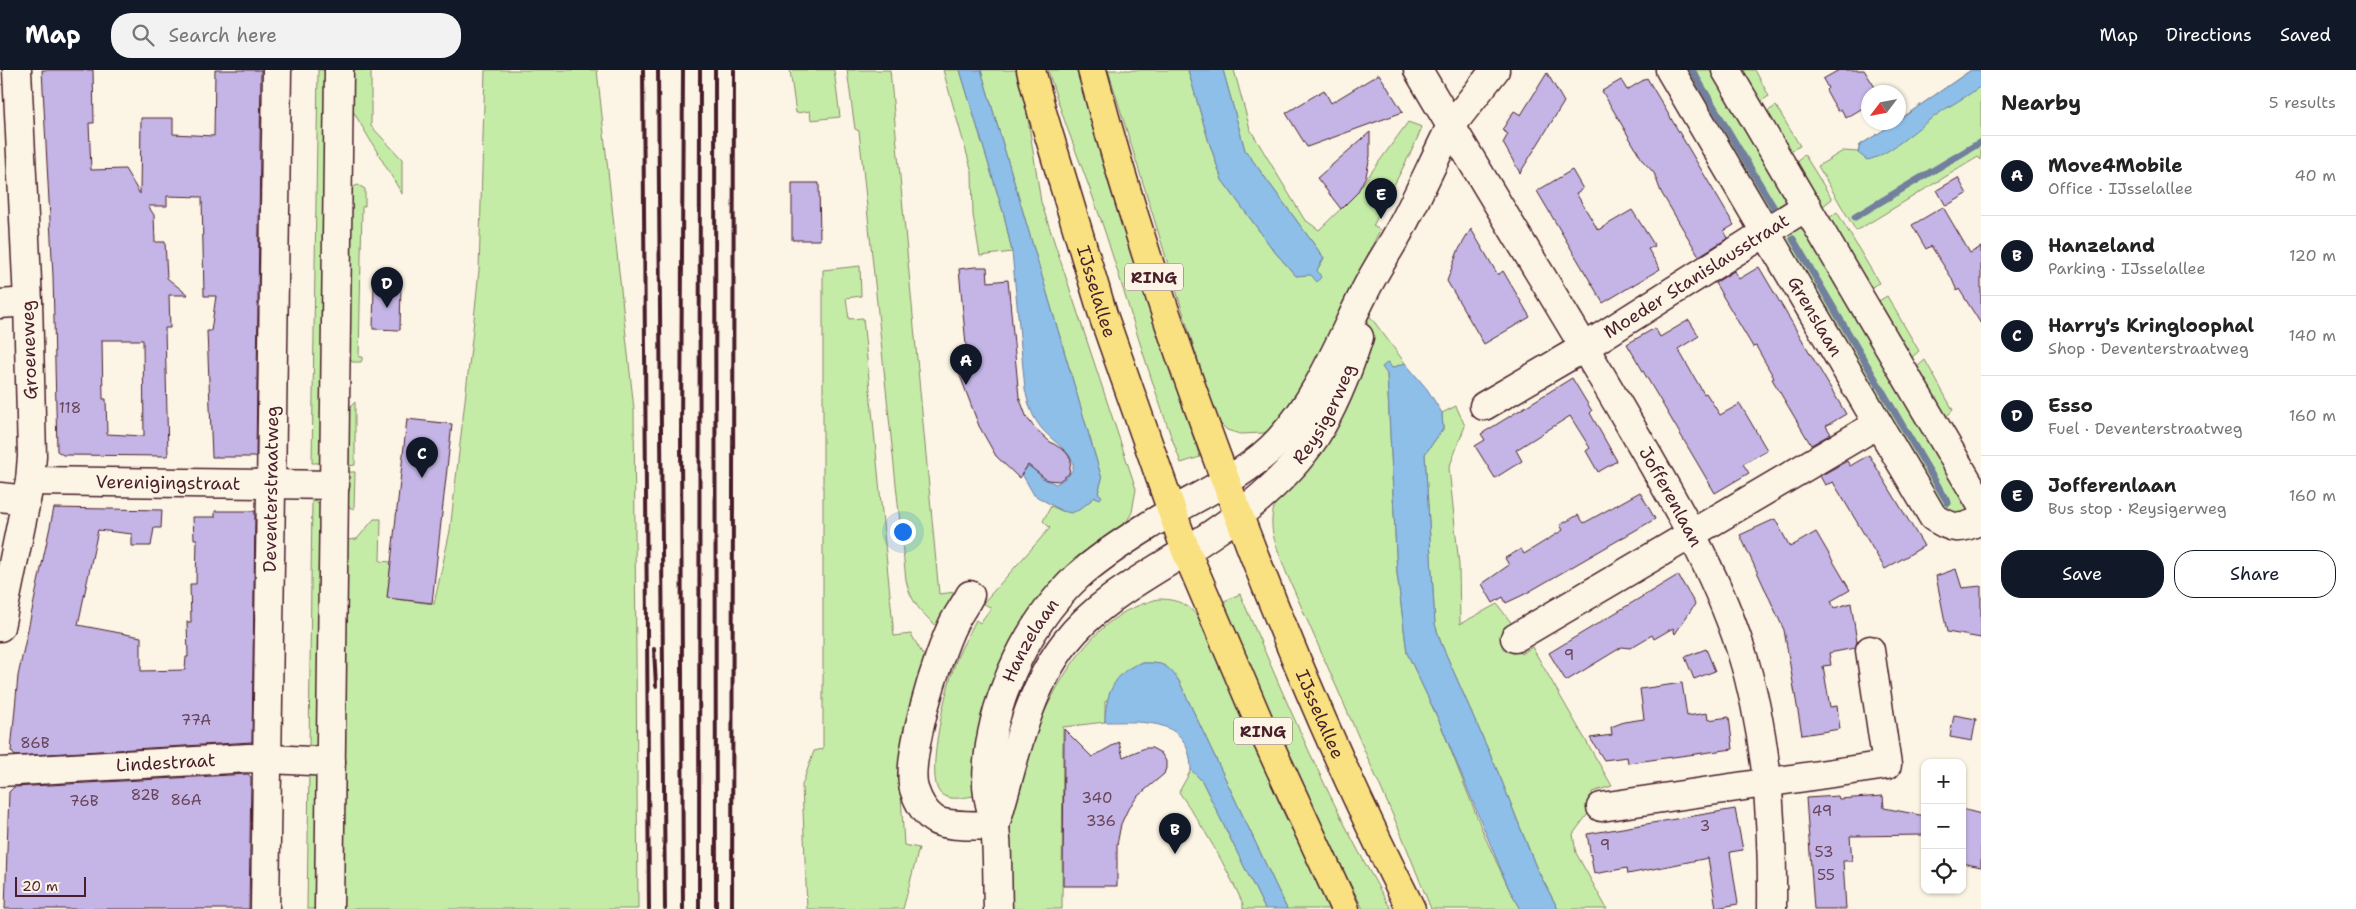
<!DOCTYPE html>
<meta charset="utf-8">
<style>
:root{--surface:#fff;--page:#f2f2f2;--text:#222;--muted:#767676;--line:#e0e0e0;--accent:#111827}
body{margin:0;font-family:"Shantell Sans",sans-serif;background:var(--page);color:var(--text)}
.controls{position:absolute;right:15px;bottom:15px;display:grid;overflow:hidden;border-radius:10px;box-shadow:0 1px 4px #0004}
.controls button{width:45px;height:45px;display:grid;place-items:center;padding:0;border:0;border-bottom:1px solid var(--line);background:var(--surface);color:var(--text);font:25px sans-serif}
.compass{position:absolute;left:1861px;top:15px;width:45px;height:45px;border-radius:50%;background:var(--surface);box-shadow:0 1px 4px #0004;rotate:238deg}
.scale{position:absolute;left:15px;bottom:12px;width:71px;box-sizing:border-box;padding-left:5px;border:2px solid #4a1f2b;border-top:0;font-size:14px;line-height:18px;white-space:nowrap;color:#4a1f2b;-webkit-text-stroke:4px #fcf5e5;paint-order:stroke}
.you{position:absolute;left:902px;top:461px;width:18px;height:18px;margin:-12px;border:4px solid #fff;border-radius:50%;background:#1a73e8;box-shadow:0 0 0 8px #1a73e833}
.badge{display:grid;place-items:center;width:32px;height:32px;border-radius:50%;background:var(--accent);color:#fff;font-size:16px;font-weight:700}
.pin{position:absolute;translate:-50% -41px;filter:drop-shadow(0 1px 2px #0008)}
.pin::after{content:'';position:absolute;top:26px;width:18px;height:15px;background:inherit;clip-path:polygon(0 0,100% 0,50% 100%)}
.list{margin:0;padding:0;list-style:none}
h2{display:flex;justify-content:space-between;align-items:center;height:65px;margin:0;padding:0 20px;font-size:21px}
h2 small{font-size:16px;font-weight:400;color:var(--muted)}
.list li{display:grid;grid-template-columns:32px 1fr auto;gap:15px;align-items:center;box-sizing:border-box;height:80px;padding:0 20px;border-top:1px solid var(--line)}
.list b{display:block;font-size:19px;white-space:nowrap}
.list p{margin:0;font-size:16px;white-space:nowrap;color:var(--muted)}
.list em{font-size:16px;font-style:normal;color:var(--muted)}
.actions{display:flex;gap:10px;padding:15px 20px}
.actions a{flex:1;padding:11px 0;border:1px solid var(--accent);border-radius:20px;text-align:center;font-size:18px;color:var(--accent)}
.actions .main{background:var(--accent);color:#fff}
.icon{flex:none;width:28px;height:28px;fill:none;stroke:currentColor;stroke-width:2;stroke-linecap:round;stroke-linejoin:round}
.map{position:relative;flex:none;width:1981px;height:839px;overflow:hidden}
header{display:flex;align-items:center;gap:30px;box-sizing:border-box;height:70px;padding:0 25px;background:var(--accent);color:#fff}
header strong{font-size:24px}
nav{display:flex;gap:28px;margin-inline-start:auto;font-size:18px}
.search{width:350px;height:45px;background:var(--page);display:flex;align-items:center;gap:12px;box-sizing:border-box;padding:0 18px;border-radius:20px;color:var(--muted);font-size:19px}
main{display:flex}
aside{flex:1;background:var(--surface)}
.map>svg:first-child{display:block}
.green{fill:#c5eca7;stroke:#888669}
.water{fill:#8dbfe9;stroke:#727f9d}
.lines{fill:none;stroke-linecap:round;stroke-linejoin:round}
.stream{stroke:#727f9d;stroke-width:7}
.building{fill:#c4b5e6;stroke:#4a1f2b;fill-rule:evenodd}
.minor-casing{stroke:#4a1f2b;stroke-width:31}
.tertiary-casing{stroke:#4a1f2b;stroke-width:31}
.primary-casing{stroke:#4a1f2b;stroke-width:31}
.minor{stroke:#fcf5e5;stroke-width:28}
.tertiary{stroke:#fcf5e5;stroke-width:28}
.primary{stroke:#f9e181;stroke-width:28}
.rail{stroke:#4a1f2b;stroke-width:4}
.labels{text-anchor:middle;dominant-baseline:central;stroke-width:4;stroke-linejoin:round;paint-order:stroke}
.number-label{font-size:15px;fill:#68445a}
.shield{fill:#fcf5e5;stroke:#7f5f63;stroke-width:1}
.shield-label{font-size:16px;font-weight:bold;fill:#4a1f2b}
.street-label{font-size:18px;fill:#4a1f2b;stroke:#fcf5e5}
</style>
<header>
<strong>Map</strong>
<div class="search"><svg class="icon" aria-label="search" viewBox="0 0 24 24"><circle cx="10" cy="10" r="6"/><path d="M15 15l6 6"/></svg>Search here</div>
<nav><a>Map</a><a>Directions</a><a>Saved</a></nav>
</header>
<main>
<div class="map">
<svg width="1981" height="839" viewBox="0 0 1981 839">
<rect width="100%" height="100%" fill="#fcf5e5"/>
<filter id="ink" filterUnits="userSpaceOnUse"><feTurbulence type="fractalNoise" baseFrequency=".02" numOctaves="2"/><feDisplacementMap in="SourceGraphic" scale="10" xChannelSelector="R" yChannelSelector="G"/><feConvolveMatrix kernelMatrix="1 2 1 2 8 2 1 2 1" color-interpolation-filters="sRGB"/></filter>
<g filter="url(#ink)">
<!-- green -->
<g class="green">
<polygon points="318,0 325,0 321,393 312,393"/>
<polygon points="352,0 371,0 371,56 402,89 402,124 353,41"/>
<polygon points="485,0 597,0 634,339 638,839 343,839 347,470 357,469 374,449 381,449 380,491 391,492 387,528 434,534 450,461 472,269 479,200"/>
<polygon points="790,0 834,0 840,47 811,50 810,41 796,43"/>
<path d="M847 0H890L939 524 956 522 938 557C922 544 910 531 906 510L859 61 855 59Z"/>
<polygon points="943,0 960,0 1004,145 1012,182 980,186 973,145 972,102"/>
<path d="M981 0H1017L1026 36 1041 132 1136 419 1132 442 1124 457 1055 513 975 723 973 726C962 728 948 731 940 723 924 706 948 610 957 588 962 575 970 563 976 550L980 553 991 538 983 533 1050 458 1043 451 1051 436 1062 441 1087 434 1098 423 1102 409Z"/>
<path d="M1048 0H1079L1110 118 1200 387 1181 393C1152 317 1130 239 1105 162 1087 107 1064 55 1048 0Z"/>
<polygon points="1108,0 1188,0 1208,69 1222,110 1274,181 1296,206 1317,200 1324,188 1245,80 1223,0 1234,0 1250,59 1304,149 1319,160 1354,126 1408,52 1422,57 1414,76 1373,156 1380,160 1298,326 1272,359 1264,363 1240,364 1227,360 1216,349"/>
<polygon points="1677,0 1712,0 1791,133 1770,151"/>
<polygon points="1734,0 1755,0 1769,26 1760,32"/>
<polygon points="1971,0 1981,0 1981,90 1978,87 1856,161 1818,96 1843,81 1858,82 1860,75 1895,53 1898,52 1899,50"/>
<polygon points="1776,36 1800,76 1784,84 1765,43"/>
<polygon points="1804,84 1832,129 1818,140 1795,96"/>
<polygon points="358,115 365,119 365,136 362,137 359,287 363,287 361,292 352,292 349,286 351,121 353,117"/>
<polygon points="1837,142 1879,213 1868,219 1828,149"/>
<polygon points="1804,153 1974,442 1946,445 1780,168"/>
<polygon points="860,196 861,226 846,228 849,249 863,248 894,566 911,564 926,590 900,708 904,775 919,778 903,839 807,839 802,715 814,681 823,679 823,200"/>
<polygon points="1887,226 1919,281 1910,289 1877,232"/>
<path d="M1369 245 1405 293 1392 298 1387 304 1397 503 1407 583 1440 653 1485 767 1509 819 1521 839H1431L1402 766 1286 502C1273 466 1265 456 1280 419L1364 263Z"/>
<polygon points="1925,290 1953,340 1941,352 1916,298"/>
<polygon points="355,332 355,395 348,396 348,339"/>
<polygon points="1456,336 1465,356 1449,398 1459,495 1460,554 1497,534 1513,555 1507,561 1521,584 1532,577 1612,716 1592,722 1593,737 1573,764 1576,783 1607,839 1558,839 1536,797 1501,709 1441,573 1435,554 1425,384 1443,359 1442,343"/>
<polygon points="348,402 355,402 354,439 349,437 347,433"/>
<polygon points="312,429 320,434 318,676 309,679"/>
<path d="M1240 524C1286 631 1331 738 1391 839H1363C1311 739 1266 636 1222 532Z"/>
<path d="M1158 529C1176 529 1190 534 1199 549L1285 746 1331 839H1287L1179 611C1166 592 1161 593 1140 593L1105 632V652L1063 657 1062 839H1009C1009 815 1007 790 1009 767 1015 694 1060 579 1126 541 1136 536 1147 532 1158 529Z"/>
<polygon points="309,700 317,703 316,839 307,839"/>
<path d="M1191 700 1202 711 1265 839H1243V834C1225 794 1204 758 1179 722Z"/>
</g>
<!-- water -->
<g class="water">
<path d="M960 0H981L1102 409 1098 423 1102 426 1100 429 1095 427 1079 440 1071 443 1062 441 1034 425 1022 404 1029 395 1033 396 1042 408 1056 414C1097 392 1053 376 1039 355 1031 344 1028 333 1025 319L1012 182 1004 145Z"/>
<polygon points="1188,0 1223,0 1245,80 1324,188 1317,200 1321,207 1317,212 1311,205 1296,206 1274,181 1222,110 1208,69"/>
<path d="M1971 0H1981V16C1967 27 1950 35 1935 46 1917 58 1887 87 1867 90L1858 83 1860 75 1895 53 1898 52 1899 50Z"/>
<polygon points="1388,292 1392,298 1405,293 1427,319 1442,343 1443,359 1425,384 1435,554 1441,573 1501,709 1536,797 1558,839 1521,839 1509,819 1440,653 1407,583 1397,503 1387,304 1382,297"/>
<path d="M1140 593C1161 593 1166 592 1179 611L1287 839H1265L1202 711 1191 700C1190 647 1145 652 1105 652 1105 626 1114 602 1140 593Z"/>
</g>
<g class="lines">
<!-- stream -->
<g class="stream">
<polyline points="1692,0 1774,138"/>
<polyline points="1855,147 1981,72"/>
<polyline points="1793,169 1948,433"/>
</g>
</g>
<!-- building -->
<g class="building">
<path d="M42 0H93L94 53H89L91 100 125 99 140 124 141 48H173V64L214 66 215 0H261L256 386 254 387H212L207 261H211L216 226H204L202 127 167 126V136H148L154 145 155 172H165L167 208 188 225H169L170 258H165L168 386 63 385 57 381 53 206ZM102 270H143L144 366 107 364 106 329H103Z"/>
<polygon points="1839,0 1864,0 1878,22 1868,22 1868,35 1846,48 1841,39 1838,41 1832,31 1826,20 1828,18 1823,9"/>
<polygon points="1547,3 1564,32 1520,103 1503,73 1508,64 1502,60 1514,41 1521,45"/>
<polygon points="1379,4 1403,42 1307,77 1286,43 1324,20 1331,33"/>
<polygon points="1647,8 1734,155 1724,161 1728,168 1699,186 1661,122 1654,103 1643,91 1602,21 1621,10 1627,20"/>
<polygon points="1370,62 1370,86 1366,106 1357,123 1341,139 1317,108"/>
<polygon points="1572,100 1583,119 1576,123 1598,160 1632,140 1655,176 1648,179 1660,199 1603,233 1537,121"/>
<polygon points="1958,108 1967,124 1946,136 1937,120"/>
<polygon points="792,113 819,113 820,170 792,170"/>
<polygon points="1943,137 1970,183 1981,177 1981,254 1959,219 1957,221 1951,207 1931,176 1926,179 1912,155"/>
<polygon points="1471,159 1498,205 1503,201 1530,247 1484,274 1447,211 1458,181"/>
<polygon points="975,197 987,197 988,212 1008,210 1019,327 1027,348 1034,357 1049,371 1065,381 1071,389 1069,404 1059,411 1047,410 1028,395 1019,408 996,386 979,356 953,287 967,286 959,199"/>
<polygon points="1759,197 1846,344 1826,356 1831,364 1811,375 1772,309 1774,308 1756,276 1753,277 1715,213 1734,201 1739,209"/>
<polygon points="374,214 401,214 400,260 373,259"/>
<polygon points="1689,250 1699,266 1678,279 1704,324 1706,323 1720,345 1740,334 1767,380 1743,394 1749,403 1715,423 1627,274 1655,258 1660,267"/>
<polygon points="1572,308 1592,341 1590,343 1617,391 1598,402 1586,381 1590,378 1570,346 1516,380 1522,391 1495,408 1475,376 1485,370 1481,364"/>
<polygon points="407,349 452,354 432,533 387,528"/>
<polygon points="1869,385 1924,476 1885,499 1833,412 1825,415 1820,406 1847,391 1850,396"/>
<polygon points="1640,422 1655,449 1525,524 1506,533 1503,527 1493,533 1482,514 1509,495 1505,488 1521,479 1524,484 1563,460 1560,455 1578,445 1584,453"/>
<polygon points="54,438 162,440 161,458 154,458 151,476 132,476 132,464 98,460 78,555 141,567 141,601 185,600 186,587 188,587 187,552 191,552 190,514 196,514 197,469 194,469 193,447 215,447 215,441 255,441 252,672 15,686 11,681 18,606"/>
<polygon points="1775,449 1790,477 1816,462 1850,520 1831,531 1834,538 1851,533 1857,572 1855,578 1829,583 1831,595 1823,596 1830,637 1837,636 1840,659 1802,665 1784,560 1740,465"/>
<polygon points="1956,499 1962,518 1981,516 1981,568 1947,562 1936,506"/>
<polygon points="1678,505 1695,534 1675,564 1673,558 1654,569 1652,565 1630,578 1622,577 1566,611 1549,583"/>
<polygon points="1706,579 1715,601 1694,609 1685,587"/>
<polygon points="1682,613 1687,646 1707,643 1708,650 1729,647 1733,679 1628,693 1627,687 1604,690 1590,668 1612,665 1611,657 1624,652 1644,649 1640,619"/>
<polygon points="1954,645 1976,649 1972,671 1950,667"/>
<polygon points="1064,659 1092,687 1119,672 1123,687 1145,678 1152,678 1161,683 1166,691 1166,698 1164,704 1138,726 1128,739 1121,754 1117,775 1117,816 1063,816"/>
<polygon points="248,704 251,707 249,839 5,839 9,722 14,717"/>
<polygon points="1838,726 1839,729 1883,726 1884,738 1925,746 1925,765 1850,766 1852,791 1843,791 1846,839 1814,839 1806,728"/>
<polygon points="1735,739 1743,780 1730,782 1738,834 1716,838 1708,788 1628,804 1627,798 1594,804 1587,764"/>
<polygon points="1962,739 1981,744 1981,797 1962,793"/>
</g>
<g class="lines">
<!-- minor casing -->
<g class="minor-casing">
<g id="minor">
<path id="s1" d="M1670 0 1933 447C1953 459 1959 461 1981 450"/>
<polyline points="1726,0 1981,434"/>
<polyline points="1451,56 1495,0"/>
<polyline points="0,234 28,232"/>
<path id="s2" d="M1484 336 1585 277 1807 136"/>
<path id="s3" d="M30 411 335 415"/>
<polyline points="0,427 26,430"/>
<path d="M970 525C965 535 958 544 953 554 938 584 905 689 914 719 918 731 924 743 935 750 947 757 980 755 995 756"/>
<polyline points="0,557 30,411 32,386 28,232 17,0"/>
<polyline points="1515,568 1878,354"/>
<path id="s4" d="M0 702 249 688 331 692"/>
<polyline points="1601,737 1887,695 1870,580"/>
<path id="s5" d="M265 839 277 0"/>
</g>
</g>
<!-- tertiary casing -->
<g class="tertiary-casing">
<g id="tertiary">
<path id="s6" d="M1418 0C1486 117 1558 231 1626 348 1669 422 1713 495 1740 577 1767 661 1773 751 1772 839"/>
<path id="s7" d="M996 752C1014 693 1026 623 1065 573 1094 535 1139 510 1178 486 1228 455 1282 417 1315 367 1334 337 1348 301 1359 267"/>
<polyline points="329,839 339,0"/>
<path id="s8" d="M998 839C997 812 998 784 995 757 993 743 987 729 987 714 987 640 1023 558 1077 507 1098 488 1124 471 1148 456 1191 428 1245 408 1280 369 1318 328 1339 273 1364 223 1375 200 1390 179 1402 156 1419 124 1434 90 1451 56"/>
</g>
</g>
<!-- primary casing -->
<g class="primary-casing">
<g id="primary">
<path id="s9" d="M1031 0 1042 42 1104 248 1186 481 1262 659 1345 839"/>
<path id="s10" d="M1092 0C1132 151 1183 300 1239 446 1290 580 1346 711 1411 839"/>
</g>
</g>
<!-- minor -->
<use href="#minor" class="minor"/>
<!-- tertiary -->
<use href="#tertiary" class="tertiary"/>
<!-- primary -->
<use href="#primary" class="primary"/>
<!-- rail -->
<g class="rail">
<polyline points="643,0 649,839"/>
<polyline points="658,0 665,839"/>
<polyline points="715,0 716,839"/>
<polyline points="654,579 656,616"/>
<polyline points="683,839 681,369 683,0"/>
<polyline points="699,839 700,0"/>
<polyline points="732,839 734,0"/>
</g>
</g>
</g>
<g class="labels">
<!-- number labels -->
<g class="number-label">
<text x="70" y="338">118</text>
<text x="1569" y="585">9</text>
<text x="196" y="650">77A</text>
<text x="35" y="673">86B</text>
<text x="145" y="725">82B</text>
<text x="1097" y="728">340</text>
<text x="186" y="730">86A</text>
<text x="84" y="731">76B</text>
<text x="1822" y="741">49</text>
<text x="1101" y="751">336</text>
<text x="1705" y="756">3</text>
<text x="1605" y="775">9</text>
<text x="1824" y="782">53</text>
<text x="1826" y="805">55</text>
</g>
<!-- shield labels -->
<g class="shield">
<rect x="1125" y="193.5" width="58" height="27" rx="4"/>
<rect x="1234" y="647.5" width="58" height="27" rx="4"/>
</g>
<g class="shield-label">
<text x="1154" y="207">RING</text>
<text x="1263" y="661">RING</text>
</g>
<!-- street labels -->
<g class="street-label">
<text stroke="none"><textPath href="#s2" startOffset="249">Moeder Stanislausstraat</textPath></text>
<text stroke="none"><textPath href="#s9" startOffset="231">IJsselallee</textPath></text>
<text stroke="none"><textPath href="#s1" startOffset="286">Grenslaan</textPath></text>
<text transform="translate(29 280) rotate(-92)">Groeneweg</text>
<text stroke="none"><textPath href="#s7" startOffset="544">Reysigerweg</textPath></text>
<text stroke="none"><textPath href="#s3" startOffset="138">Verenigingstraat</textPath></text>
<text stroke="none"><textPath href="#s5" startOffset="420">Deventerstraatweg</textPath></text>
<text stroke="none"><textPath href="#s6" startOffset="496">Jofferenlaan</textPath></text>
<text stroke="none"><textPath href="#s8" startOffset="278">Hanzelaan</textPath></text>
<text stroke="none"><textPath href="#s10" startOffset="684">IJsselallee</textPath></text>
<text stroke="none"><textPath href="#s4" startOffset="166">Lindestraat</textPath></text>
</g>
</g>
</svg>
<div class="controls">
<button>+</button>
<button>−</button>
<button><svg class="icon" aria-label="locate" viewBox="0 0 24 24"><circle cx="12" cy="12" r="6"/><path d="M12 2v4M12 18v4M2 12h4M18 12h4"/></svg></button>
</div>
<svg class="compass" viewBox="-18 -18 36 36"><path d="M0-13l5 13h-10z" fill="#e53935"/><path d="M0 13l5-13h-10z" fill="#767676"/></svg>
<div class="scale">20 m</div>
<div class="you"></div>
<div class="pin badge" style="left:966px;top:315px">A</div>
<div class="pin badge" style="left:1175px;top:784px">B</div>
<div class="pin badge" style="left:422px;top:408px">C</div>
<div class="pin badge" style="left:387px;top:238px">D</div>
<div class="pin badge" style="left:1381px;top:149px">E</div>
</div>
<aside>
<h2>Nearby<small>5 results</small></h2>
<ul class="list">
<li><span class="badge">A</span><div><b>Move4Mobile</b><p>Office · IJsselallee</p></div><em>40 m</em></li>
<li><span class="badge">B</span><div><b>Hanzeland</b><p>Parking · IJsselallee</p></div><em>120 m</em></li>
<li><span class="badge">C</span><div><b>Harry's Kringloophal</b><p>Shop · Deventerstraatweg</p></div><em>140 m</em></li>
<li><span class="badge">D</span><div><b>Esso</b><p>Fuel · Deventerstraatweg</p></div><em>160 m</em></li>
<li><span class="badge">E</span><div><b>Jofferenlaan</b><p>Bus stop · Reysigerweg</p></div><em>160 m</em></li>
</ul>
<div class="actions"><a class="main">Save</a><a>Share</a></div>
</aside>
</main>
